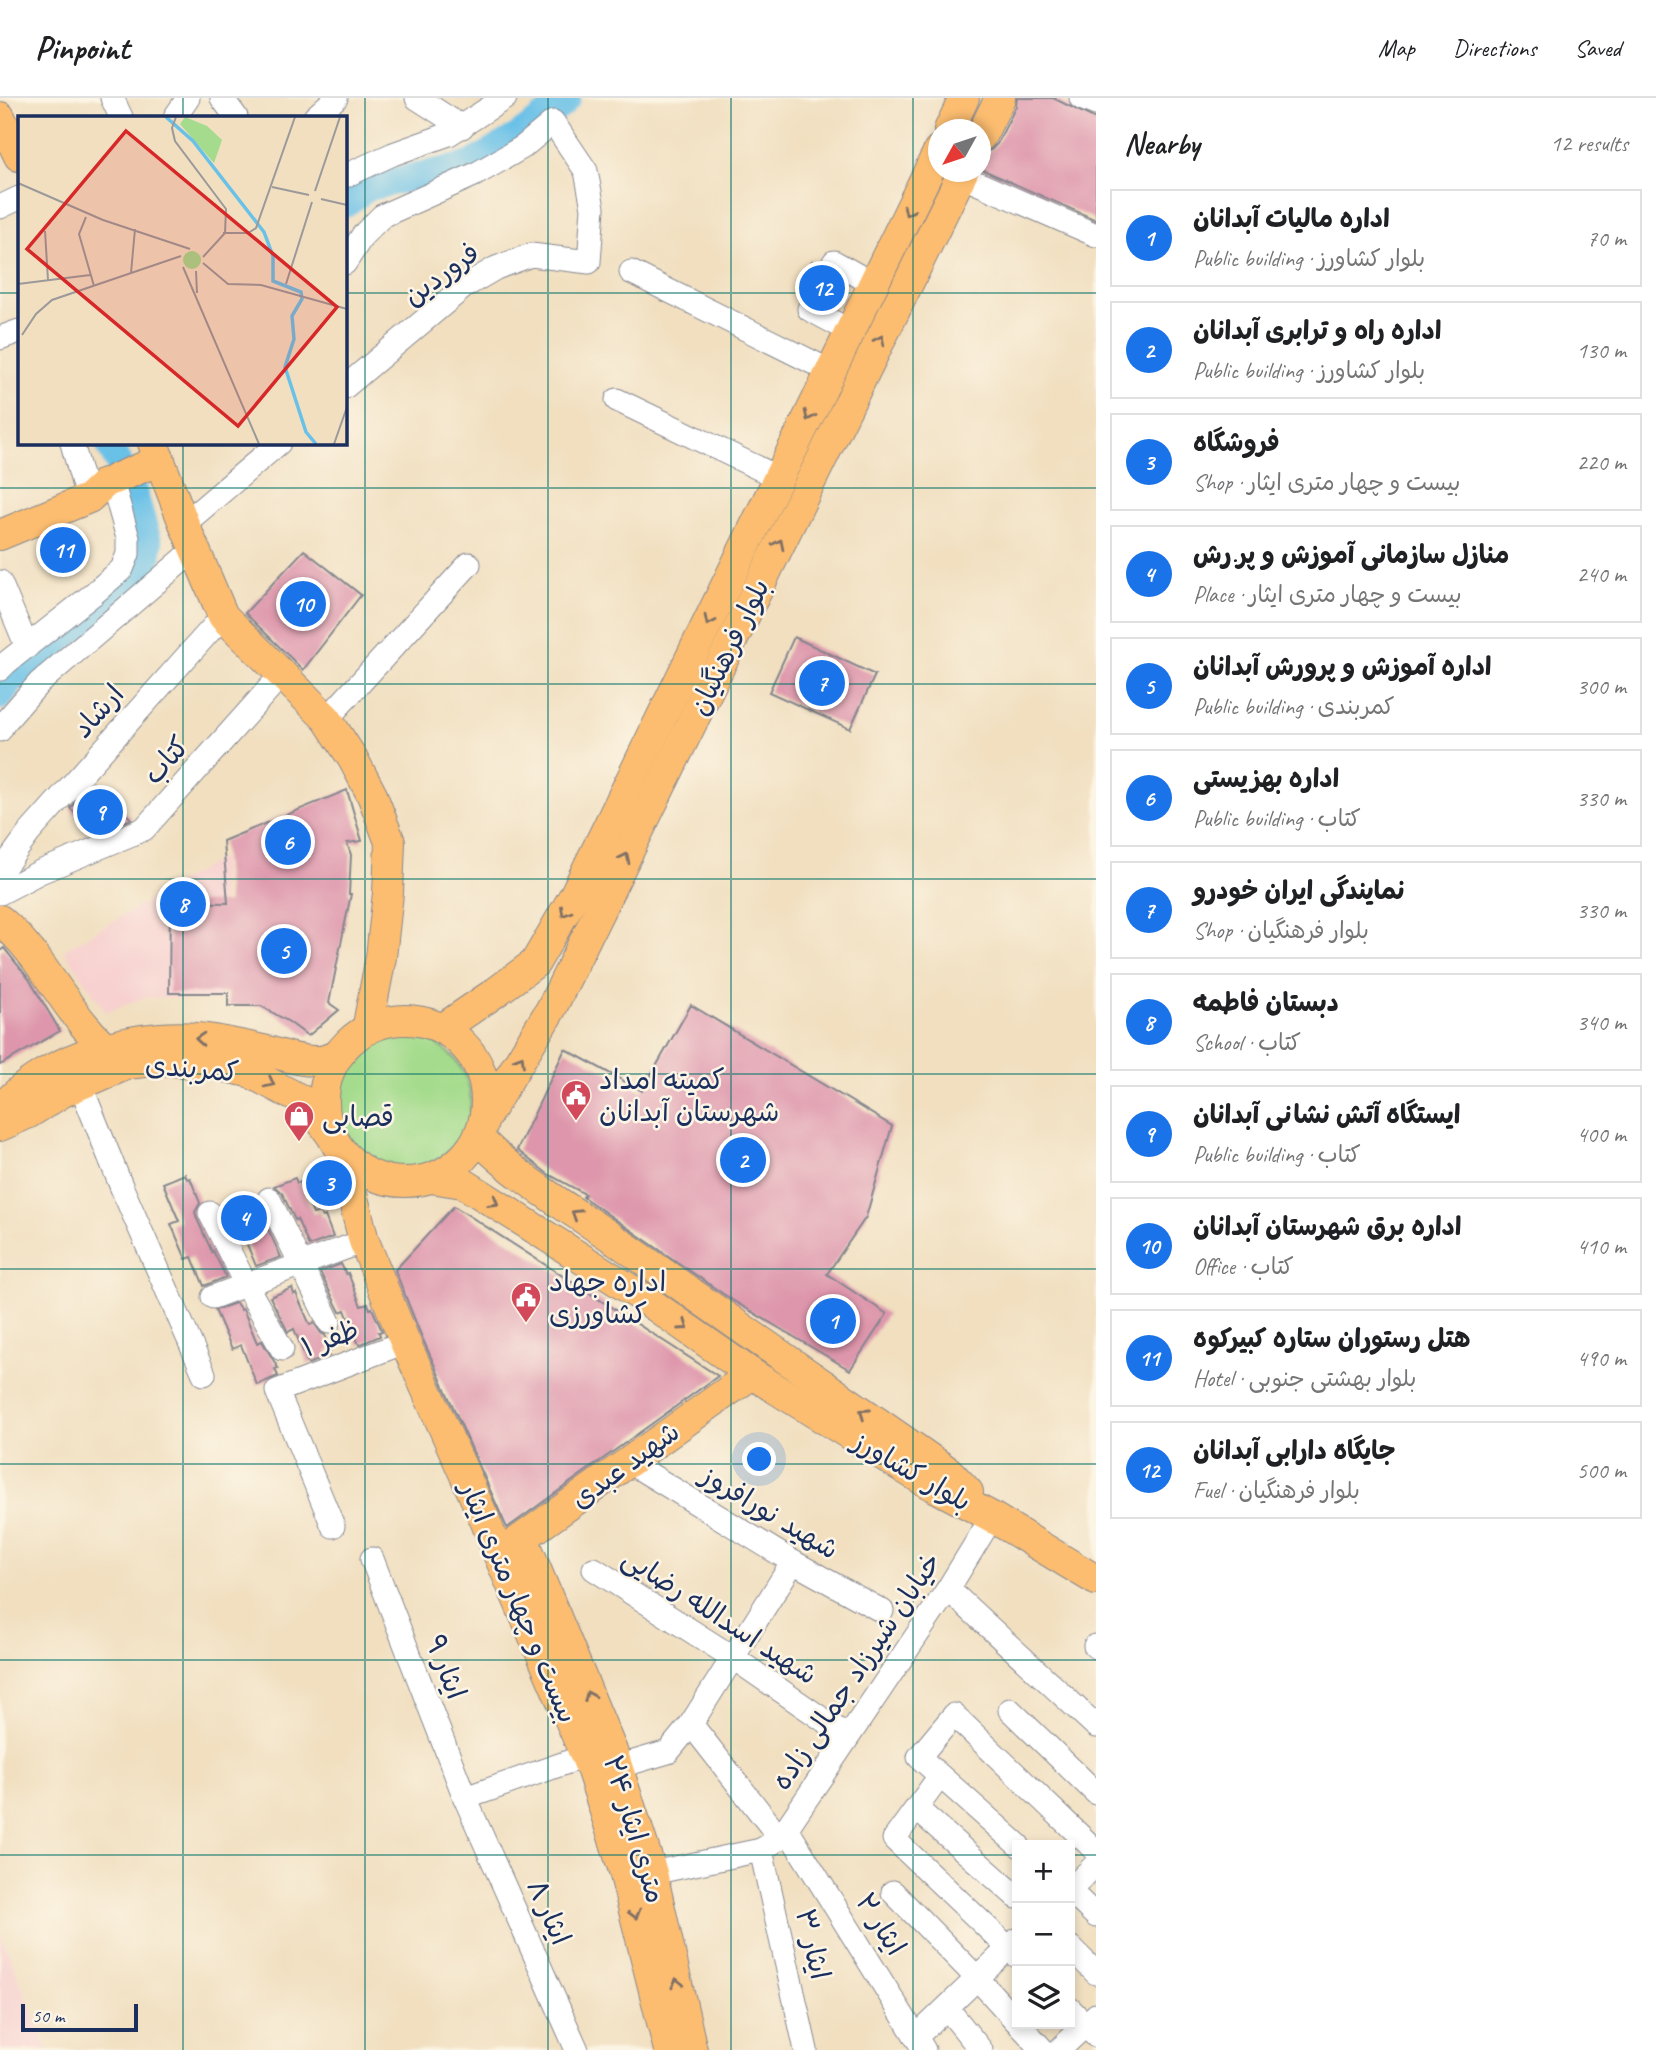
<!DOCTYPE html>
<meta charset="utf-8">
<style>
:root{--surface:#fff;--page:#f6f6f6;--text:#202124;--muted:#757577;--line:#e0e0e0;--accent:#1a73e8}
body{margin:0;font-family:Caveat,"Playpen Sans Arabic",sans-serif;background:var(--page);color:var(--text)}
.controls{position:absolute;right:21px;bottom:21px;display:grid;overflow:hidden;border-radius:0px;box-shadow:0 4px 10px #0003}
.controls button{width:63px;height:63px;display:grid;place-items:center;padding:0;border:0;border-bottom:2px solid var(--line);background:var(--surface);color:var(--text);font:35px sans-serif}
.compass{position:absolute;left:928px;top:21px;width:63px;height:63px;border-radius:50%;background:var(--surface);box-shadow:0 4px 10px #0003;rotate:230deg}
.scale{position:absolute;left:21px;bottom:18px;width:117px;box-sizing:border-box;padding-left:7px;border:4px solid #1b2f5e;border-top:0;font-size:19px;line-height:24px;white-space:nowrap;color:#1b2f5e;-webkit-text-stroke:5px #fcf5e5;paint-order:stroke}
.you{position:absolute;left:760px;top:1362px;width:24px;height:24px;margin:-18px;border:5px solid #fff;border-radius:50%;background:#1a73e8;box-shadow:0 0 0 10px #1a73e833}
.badge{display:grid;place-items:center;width:46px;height:46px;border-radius:50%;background:var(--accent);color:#fff;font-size:23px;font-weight:700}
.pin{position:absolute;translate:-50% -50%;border:4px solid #fff;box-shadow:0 2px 7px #0006}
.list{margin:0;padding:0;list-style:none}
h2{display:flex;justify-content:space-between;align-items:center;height:91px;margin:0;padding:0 28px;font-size:30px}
h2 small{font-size:23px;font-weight:400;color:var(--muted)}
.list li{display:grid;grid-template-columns:46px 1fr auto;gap:21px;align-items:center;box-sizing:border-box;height:98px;margin:0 14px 14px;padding:0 14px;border:2px solid var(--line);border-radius:0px}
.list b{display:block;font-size:26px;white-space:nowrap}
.list p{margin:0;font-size:23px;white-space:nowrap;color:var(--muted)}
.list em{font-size:23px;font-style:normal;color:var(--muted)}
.icon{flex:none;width:38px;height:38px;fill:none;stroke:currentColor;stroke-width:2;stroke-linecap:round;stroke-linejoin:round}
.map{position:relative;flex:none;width:1096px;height:1952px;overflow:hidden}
header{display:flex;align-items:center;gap:42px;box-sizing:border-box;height:98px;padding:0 35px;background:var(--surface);border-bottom:2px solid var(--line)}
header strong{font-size:33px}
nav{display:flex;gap:38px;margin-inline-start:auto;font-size:24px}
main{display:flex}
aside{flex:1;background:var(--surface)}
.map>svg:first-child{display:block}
.built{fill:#f7d0cf}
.green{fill:#a4db8c;stroke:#608575;stroke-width:2}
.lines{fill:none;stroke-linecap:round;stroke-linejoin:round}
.river{stroke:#6ac1e7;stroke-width:28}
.building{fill:#de96ac}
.minor-casing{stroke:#86878f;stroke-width:25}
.major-casing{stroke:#86878f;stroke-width:32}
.minor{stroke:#fff;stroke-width:23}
.major{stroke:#fcbd6f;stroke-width:30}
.oneway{stroke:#806f66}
.grid{fill:none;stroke:#0f766e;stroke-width:2;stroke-opacity:0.55}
.labels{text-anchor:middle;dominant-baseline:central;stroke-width:5;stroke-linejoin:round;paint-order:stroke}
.street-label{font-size:28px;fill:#1b2f5e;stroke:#fcf5e5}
.poi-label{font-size:28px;fill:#1b2f5e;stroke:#fcf5e5;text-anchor:start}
.inset-river{fill:none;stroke:#6ac1e7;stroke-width:3.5}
.inset-road{fill:none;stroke:#9b9999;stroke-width:2}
.view{fill:#d62828;fill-opacity:0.15;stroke:#d62828;stroke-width:3.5}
.inset-edge{fill:none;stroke:#1b2f5e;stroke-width:3.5}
</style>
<header>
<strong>Pinpoint</strong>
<nav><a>Map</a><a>Directions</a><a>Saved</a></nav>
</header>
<main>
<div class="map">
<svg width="1096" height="1952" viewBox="0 0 1096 1952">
<rect width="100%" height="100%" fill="#fcf5e5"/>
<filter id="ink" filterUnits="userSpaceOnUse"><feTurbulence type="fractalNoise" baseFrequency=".0143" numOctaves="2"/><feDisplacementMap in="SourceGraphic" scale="14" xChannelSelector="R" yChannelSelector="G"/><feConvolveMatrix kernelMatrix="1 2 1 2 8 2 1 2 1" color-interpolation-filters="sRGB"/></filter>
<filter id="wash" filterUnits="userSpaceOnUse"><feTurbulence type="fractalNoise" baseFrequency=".00686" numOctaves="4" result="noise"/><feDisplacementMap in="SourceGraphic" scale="28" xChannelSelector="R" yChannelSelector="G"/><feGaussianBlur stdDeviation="1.57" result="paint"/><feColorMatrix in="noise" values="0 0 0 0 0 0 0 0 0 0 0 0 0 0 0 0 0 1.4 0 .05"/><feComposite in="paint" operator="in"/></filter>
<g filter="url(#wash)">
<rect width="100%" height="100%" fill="#f1dfc0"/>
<!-- built -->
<g class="built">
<polygon points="223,759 221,902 146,899 106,914 64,852"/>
<polygon points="0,1834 48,1952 0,1952"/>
</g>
<!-- green -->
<circle class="green" cx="405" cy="1004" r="66"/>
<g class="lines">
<!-- river -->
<g class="river">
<polyline points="345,106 368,89 471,67 517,39 561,7 567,0"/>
<polyline points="0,598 14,580 129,486 146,467 149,447 134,396 109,345"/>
</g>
</g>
<g id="blocks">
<!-- building -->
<g class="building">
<polygon points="1017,0 1053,0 1096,21 1096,122 981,71 981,65 985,54 991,52 997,46 1016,8"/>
<polygon points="812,163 817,166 804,190 800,188"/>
<polygon points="304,452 361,497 303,572 245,515"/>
<polygon points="794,539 875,577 850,631 769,594"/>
<polygon points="93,685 132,721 95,736 70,710"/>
<polygon points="347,692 362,743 347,745 351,757 349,796 351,796 329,905 339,912 308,938 289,924 261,908 228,908 228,895 169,895 170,804 228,805 223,743"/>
<polygon points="4,850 29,881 60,933 0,967 0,853"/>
<polygon points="691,907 892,1028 866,1119 827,1176 887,1216 850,1272 732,1202 583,1099 585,1096 548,1076 517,1052 565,951 642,993"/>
<polygon points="185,1076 187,1081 190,1080 200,1105 195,1114 197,1121 212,1154 213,1153 226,1179 204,1188 192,1159 186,1161 171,1126 179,1123 163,1085"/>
<polygon points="295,1080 297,1085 300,1084 313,1116 320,1114 322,1119 325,1118 333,1139 309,1148 297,1121 295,1122 282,1095 274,1088"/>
<polygon points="243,1098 245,1103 247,1102 261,1134 268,1131 281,1159 256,1168 244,1139 239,1141 221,1107"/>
<polygon points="454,1108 718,1278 507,1430 421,1237 395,1172"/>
<polygon points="341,1166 346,1176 348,1175 361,1208 368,1206 370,1211 372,1210 382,1233 379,1234 380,1238 359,1247 345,1212 340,1214 320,1174"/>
<polygon points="292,1190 294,1196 296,1195 310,1227 314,1225 321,1235 325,1237 331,1252 327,1253 329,1258 308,1266 294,1231 288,1234 270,1199"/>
<polygon points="236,1205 241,1212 243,1211 257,1245 262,1243 278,1270 275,1271 278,1278 257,1287 241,1247 232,1251 215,1212"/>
</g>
</g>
</g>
<g filter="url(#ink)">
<use href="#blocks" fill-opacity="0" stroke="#86878f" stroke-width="2"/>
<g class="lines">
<!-- minor casing -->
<g class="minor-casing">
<g id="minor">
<polyline points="112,0 121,19"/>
<polyline points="222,0 236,19"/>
<polyline points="417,0 462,29"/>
<polyline points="1081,0 1096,6"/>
<polyline points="175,19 188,0"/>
<polyline points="315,19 336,0"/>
<polyline points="345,78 393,56 449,36 505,0"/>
<polyline points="961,78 1096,137"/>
<polyline points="0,109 19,100"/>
<polyline points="345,165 363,137 382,118 476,76 523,49 553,24 586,73 593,110 589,164 531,157 496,170 465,188 345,289"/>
<polyline points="631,174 830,273"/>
<polyline points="850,233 809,211 834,164 873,186"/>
<polyline points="0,240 19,233"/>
<polyline points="617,302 779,380"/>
<polyline points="72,345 83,385"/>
<polyline points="184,426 279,345"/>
<polyline points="0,484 27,549"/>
<polyline points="0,571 6,565 92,497 122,471 128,456 128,440 112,383"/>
<polyline points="327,621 469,466"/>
<polyline points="0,632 4,625 39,585 194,452"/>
<polyline points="0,775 29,735 223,518"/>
<polyline points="0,795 40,774 144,731 282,576"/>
<polyline points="80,986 122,1090 204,1276"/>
<polyline points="269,1101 329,1224"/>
<polyline points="210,1115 246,1187 282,1251"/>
<polyline points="213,1199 364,1143"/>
<polyline points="629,1364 793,1464 882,1513"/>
<polyline points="333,1428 277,1293 405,1244"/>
<polyline points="372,1461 465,1700 577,1952"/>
<polyline points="594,1471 732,1559 847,1638"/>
<polyline points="948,1491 1096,1628"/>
<polyline points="1095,1548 1096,1549"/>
<polyline points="1010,1612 1096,1695"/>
<polyline points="691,1626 780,1740"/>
<polyline points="617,1669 668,1654 691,1626 793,1464"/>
<polyline points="940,1678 894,1741 1017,1858"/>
<polyline points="465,1700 585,1658 602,1655"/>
<polyline points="917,1711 1017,1799"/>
<polyline points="787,1731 924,1952"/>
<polyline points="1018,1747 919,1659 954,1617 1096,1753"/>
<polyline points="761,1752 806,1952"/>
<polyline points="652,1775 761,1752 780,1740 948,1491 992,1419"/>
<polyline points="1070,1792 1096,1766"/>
<polyline points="1070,1793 1096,1818"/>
<polyline points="893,1794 977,1880 1017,1924"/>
<polyline points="1070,1849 1096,1875"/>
<polyline points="947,1910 981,1952"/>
<polyline points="1070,1911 1096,1938"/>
<polyline points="1019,1926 1043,1952"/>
<polyline points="916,1939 1017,1842"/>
<polyline points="1059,1952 1096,1917"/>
</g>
</g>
<!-- major casing -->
<g class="major-casing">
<g id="major">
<polyline points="0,19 19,58"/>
<polyline points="949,32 964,0"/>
<polyline points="981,38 1000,0"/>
<polyline points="153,345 184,426 223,518 327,621 353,661 372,697 390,744 388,795 381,859 367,932"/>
<polyline points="115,381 160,362"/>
<polyline points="0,437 89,400 105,385"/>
<path d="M0 822C47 861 68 923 117 959"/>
<circle cx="405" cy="1003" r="81"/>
<polyline points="442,931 496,894 535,865 574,798 939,52"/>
<path d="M0 1013C43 957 146 930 214 942 233 946 252 949 271 954 286 958 303 964 318 963 325 963 332 959 339 957"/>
<polyline points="485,1020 551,911 963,74"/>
<polyline points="0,1028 29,1015 63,994 128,966 161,962 217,967 249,974 309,1006 329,1034"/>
<path d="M478 1040C522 1085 576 1114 627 1150 734 1225 842 1300 949 1374L968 1394"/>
<polyline points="351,1063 351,1092 364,1143 405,1244 485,1422 499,1458 592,1673 624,1773 669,1952"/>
<polyline points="431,1080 463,1085 639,1197 752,1276 926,1384 992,1419 1096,1482"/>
<polyline points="523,1440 612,1653 652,1775 692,1952"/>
<polyline points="507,1451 752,1276"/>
</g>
</g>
<!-- minor -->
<use href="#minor" class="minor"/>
<!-- major -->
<use href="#major" class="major"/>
</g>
<!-- one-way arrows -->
<defs><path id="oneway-chevron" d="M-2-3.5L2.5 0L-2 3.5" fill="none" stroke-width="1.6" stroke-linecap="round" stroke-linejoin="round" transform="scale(1.75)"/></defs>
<g class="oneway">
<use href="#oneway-chevron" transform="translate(908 113) rotate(116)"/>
<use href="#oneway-chevron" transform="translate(880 242) rotate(-64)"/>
<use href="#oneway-chevron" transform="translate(809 318) rotate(116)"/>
<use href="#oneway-chevron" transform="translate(779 446) rotate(-64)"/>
<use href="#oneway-chevron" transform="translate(709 523) rotate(116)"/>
<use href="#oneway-chevron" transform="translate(625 760) rotate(-64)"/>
<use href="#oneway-chevron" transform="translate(565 814) rotate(120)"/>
<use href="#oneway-chevron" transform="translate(200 941) rotate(-176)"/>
<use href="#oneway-chevron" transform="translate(520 962) rotate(-59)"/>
<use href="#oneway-chevron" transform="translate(270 985) rotate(27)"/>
<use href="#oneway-chevron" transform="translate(494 1104) rotate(31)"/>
<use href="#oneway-chevron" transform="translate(576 1116) rotate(-147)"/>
<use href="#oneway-chevron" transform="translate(684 1228) rotate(35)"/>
<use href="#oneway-chevron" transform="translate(864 1315) rotate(-145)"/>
<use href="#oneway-chevron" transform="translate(589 1598) rotate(-113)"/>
<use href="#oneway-chevron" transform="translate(635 1816) rotate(75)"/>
<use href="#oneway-chevron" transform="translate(677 1885) rotate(-103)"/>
</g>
</g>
<!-- grid -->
<path class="grid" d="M183 0V19M365 0V1952M548 0V1952M731 0V1952M913 0V1952M0 195H19M345 195H1096M183 345V1952M0 390H1096M0 586H1096M0 781H1096M0 976H1096M0 1171H1096M0 1366H1096M0 1562H1096M0 1757H1017M1070 1757H1096"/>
<!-- icons -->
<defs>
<g id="civic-pin" transform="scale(1.575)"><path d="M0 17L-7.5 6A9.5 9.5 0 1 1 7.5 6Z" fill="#d1495b" stroke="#fcf5e5"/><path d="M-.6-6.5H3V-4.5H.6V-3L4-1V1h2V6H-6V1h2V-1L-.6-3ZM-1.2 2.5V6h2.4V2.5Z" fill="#fff"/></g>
<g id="shop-pin" transform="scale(1.575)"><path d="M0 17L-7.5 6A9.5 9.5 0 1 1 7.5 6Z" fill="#d1495b" stroke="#fcf5e5"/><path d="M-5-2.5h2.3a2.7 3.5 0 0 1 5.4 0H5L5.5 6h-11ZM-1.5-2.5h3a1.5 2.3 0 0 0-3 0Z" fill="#fff"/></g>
</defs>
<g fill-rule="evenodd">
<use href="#civic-pin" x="576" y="997"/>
<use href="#shop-pin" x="299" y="1018"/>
<use href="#civic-pin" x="526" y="1199"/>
</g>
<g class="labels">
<!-- street labels -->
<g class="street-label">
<text transform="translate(441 176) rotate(-36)">فروردین</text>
<text transform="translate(729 549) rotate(-64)">بلوار فرهنگیان</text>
<text transform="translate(98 613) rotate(-48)">ارشاد</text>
<text transform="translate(166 662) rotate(-48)">کتاب</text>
<text transform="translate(192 970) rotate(5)">کمربندی</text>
<text transform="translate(330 1240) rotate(-21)">ظفر ۱</text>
<text transform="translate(625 1367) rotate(-36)">شهید عبدی</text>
<text transform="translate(912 1373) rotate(30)">بلوار کشاورز</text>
<text transform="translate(770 1414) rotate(31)">شهید نورافروز</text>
<text transform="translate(519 1504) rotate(67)">بیست و چهار متری ایثار</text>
<text transform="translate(720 1518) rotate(33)">شهید اسدالله رضایی</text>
<text transform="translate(446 1569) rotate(69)">ایثار ۹</text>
<text transform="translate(856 1573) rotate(-56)">خیابان شیرزاد جمالی زاده</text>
<text transform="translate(635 1731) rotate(73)">۲۴ متری ایثار</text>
<text transform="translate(549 1814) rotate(66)">ایثار ۸</text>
<text transform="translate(881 1826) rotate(58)">ایثار ۲</text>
<text transform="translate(813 1846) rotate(77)">ایثار ۳</text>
</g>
<!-- poi labels -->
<g class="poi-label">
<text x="599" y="981">کمیته امداد<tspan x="599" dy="32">شهرستان آبدانان</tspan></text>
<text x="322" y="1018">قصابی</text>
<text x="549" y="1183">اداره جهاد<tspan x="549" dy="32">کشاورزی</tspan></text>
</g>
</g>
<!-- overview -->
<g transform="translate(18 18)">
<rect width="329" height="329" fill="#f1dfc0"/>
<path d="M167 1 189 10 204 24 196 47 162 8ZM165 144a9 9 0 1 1 18 0a9 9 0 1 1-18 0Z" fill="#a4db8c"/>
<path class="inset-river" d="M148 1 175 25 246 116 255 140V165L283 176 284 183 274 200 276 223 267 251 288 316 298 328"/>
<path class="inset-road" d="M158 1 154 12 157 25 208 93 207 117 185 141M0 67 85 104 172 133M254 71 291 79M297 75 322 1M303 83 329 89M68 101 61 118 76 170M27 115 30 164M205 117H230L238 112 277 1M185 147 210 168 243 169 329 193M165 151 241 328M178 155 179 177M113 157 117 113M0 168 72 159M268 168 294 86M4 219 18 198 34 184 163 140M316 328 329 291"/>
<path class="view" d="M108 15 319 191 220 310 9 133Z"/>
<rect width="329" height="329" class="inset-edge"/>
</g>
</svg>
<div class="controls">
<button>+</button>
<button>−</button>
<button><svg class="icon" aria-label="layers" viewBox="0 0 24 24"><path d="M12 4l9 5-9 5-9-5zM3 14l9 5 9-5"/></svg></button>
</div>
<svg class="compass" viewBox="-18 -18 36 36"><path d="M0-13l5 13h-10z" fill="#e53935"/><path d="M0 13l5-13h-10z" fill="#757577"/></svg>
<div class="scale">50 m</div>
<div class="you"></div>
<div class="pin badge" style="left:833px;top:1223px">1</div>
<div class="pin badge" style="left:743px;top:1062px">2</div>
<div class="pin badge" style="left:329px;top:1085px">3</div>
<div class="pin badge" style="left:244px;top:1120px">4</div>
<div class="pin badge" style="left:284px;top:853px">5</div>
<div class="pin badge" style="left:288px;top:744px">6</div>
<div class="pin badge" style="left:822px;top:585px">7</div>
<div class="pin badge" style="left:183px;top:806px">8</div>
<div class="pin badge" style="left:100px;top:714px">9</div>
<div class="pin badge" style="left:303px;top:506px">10</div>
<div class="pin badge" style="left:63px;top:452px">11</div>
<div class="pin badge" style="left:822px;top:190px">12</div>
</div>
<aside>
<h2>Nearby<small>12 results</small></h2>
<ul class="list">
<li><span class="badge">1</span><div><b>اداره مالیات آبدانان</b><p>Public building · بلوار کشاورز</p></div><em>70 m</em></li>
<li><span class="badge">2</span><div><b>اداره راه و ترابری آبدانان</b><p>Public building · بلوار کشاورز</p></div><em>130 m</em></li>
<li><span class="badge">3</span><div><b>فروشگاه</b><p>Shop · بیست و چهار متری ایثار</p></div><em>220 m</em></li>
<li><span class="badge">4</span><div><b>منازل سازمانی آموزش و پر.رش</b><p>Place · بیست و چهار متری ایثار</p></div><em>240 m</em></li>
<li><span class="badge">5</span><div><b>اداره آموزش و پرورش آبدانان</b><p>Public building · کمربندی</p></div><em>300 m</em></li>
<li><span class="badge">6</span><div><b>اداره بهزیستی</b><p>Public building · کتاب</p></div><em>330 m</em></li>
<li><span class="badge">7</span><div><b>نمایندگی ایران خودرو</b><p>Shop · بلوار فرهنگیان</p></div><em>330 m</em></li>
<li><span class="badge">8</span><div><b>دبستان فاطمه</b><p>School · کتاب</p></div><em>340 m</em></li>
<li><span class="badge">9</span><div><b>ایستگاه آتش نشانی آبدانان</b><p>Public building · کتاب</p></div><em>400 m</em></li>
<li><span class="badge">10</span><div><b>اداره برق شهرستان آبدانان</b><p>Office · کتاب</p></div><em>410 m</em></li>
<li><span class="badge">11</span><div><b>هتل رستوران ستاره کبیرکوه</b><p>Hotel · بلوار بهشتی جنوبی</p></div><em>490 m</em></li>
<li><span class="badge">12</span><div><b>جایگاه دارابی آبدانان</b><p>Fuel · بلوار فرهنگیان</p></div><em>500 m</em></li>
</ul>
</aside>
</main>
